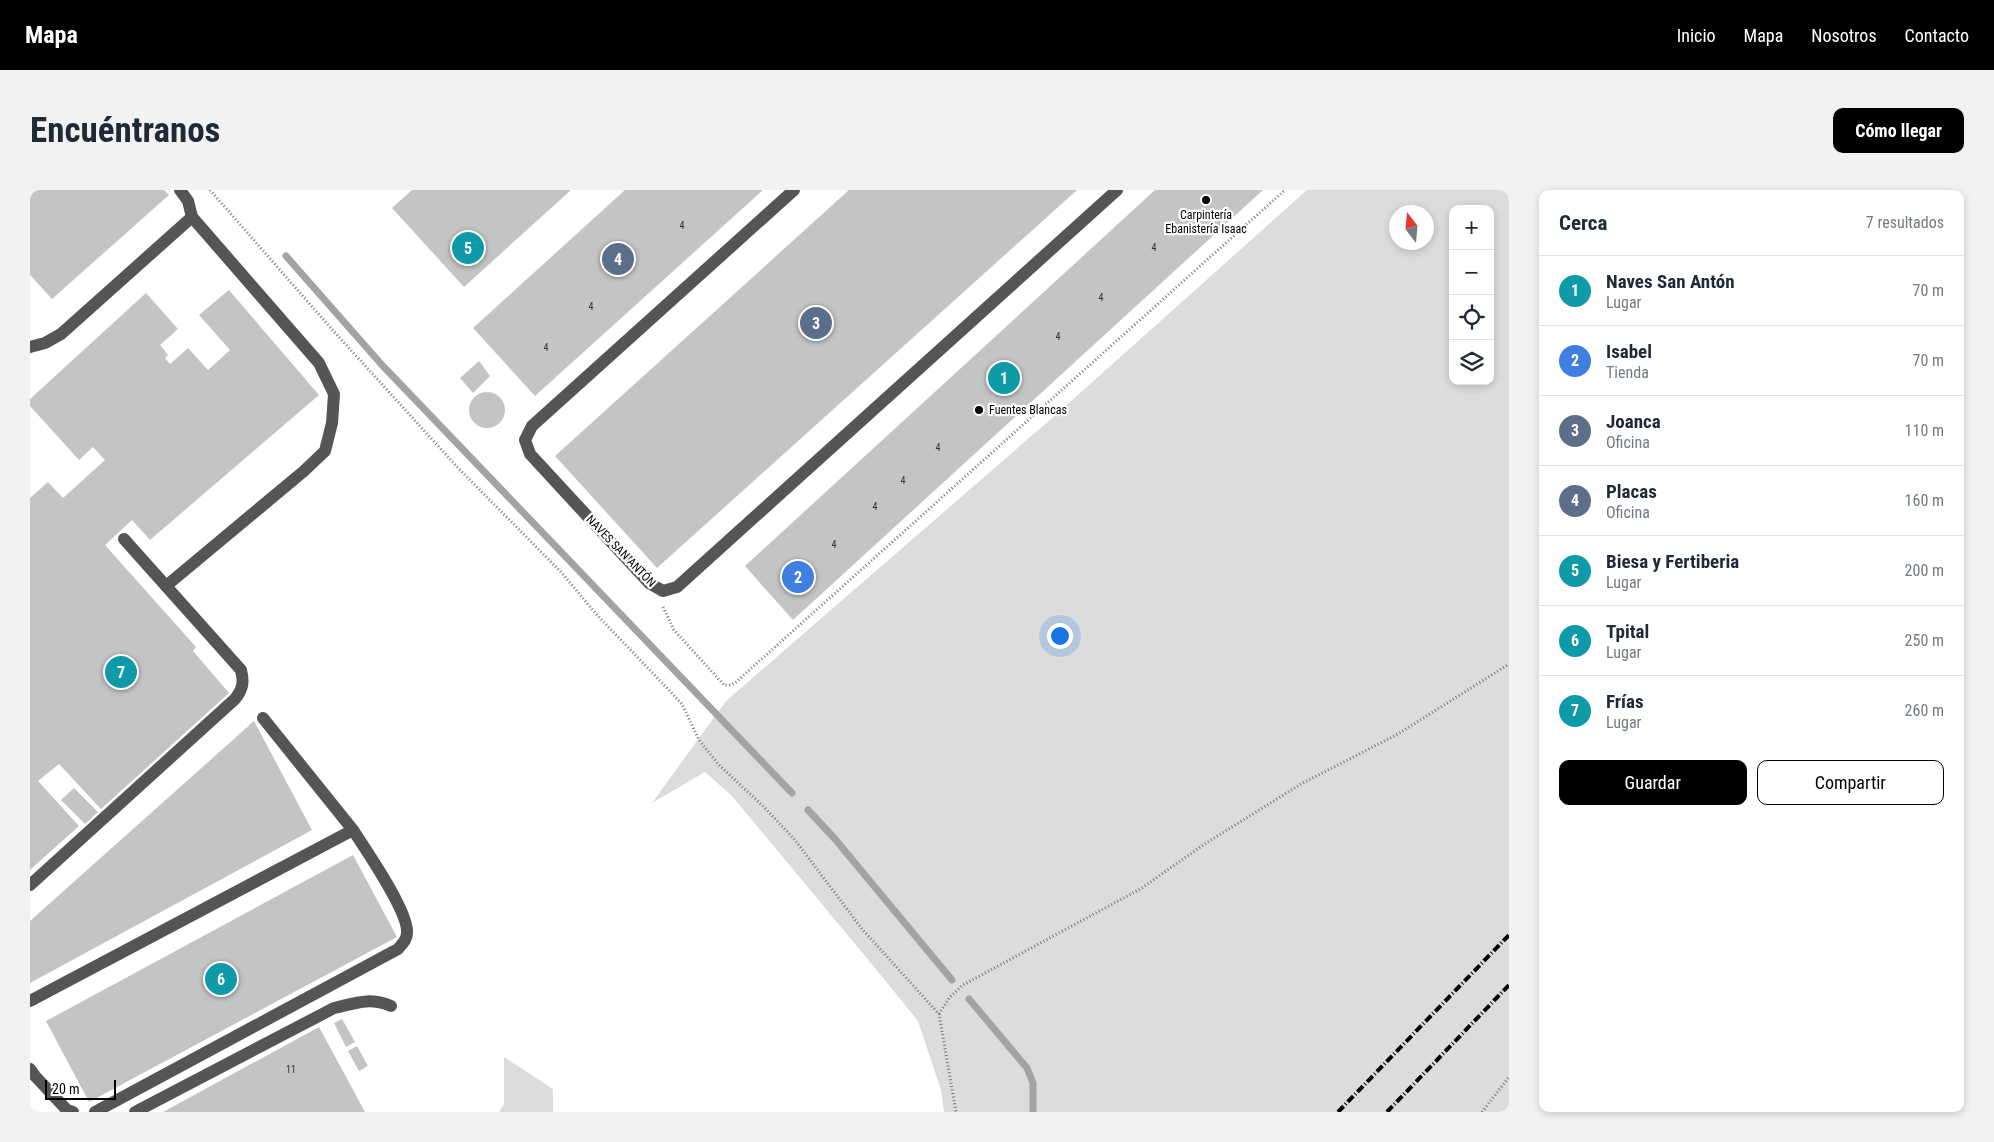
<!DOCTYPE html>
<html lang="es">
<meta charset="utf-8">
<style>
:root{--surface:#fff;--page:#f2f2f3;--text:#1f2937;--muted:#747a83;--line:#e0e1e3;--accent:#000}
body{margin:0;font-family:"Roboto Condensed",sans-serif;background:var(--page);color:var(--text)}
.controls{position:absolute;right:15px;top:15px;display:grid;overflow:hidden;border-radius:10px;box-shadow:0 2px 8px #0003}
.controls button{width:45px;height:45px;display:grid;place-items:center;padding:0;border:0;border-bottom:1px solid var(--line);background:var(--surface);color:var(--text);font:25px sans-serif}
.compass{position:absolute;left:1359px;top:15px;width:45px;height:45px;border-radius:50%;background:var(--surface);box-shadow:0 2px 8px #0003;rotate:344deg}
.scale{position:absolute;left:15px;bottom:12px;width:71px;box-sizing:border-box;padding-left:5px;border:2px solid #000;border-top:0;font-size:14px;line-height:18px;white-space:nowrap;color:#000;-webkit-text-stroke:4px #fff;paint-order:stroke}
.you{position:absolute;left:1029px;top:445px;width:18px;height:18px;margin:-12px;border:4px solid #fff;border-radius:50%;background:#1a73e8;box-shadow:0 0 0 8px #1a73e833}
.badge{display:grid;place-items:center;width:32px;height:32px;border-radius:50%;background:var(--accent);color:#fff;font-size:16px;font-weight:700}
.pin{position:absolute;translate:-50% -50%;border:2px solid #fff;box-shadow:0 1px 5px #0006}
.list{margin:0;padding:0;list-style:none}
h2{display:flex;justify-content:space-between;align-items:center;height:65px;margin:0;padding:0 20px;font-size:21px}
h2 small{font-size:16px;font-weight:400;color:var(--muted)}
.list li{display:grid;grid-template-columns:32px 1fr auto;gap:15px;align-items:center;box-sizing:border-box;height:70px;padding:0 20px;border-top:1px solid var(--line)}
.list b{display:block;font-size:19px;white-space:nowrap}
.list p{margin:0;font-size:16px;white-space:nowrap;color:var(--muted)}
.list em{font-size:16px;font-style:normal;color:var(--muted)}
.actions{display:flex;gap:10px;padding:15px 20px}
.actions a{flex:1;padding:11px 0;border:1px solid var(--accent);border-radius:10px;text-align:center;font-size:18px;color:var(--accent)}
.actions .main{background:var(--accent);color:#fff}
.icon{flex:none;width:28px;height:28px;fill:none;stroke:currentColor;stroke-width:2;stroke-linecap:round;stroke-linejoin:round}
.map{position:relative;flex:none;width:1479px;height:922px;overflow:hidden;border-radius:10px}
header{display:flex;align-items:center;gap:30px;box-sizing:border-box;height:70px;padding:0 25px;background:var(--accent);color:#fff}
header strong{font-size:24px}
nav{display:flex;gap:28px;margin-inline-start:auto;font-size:18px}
.intro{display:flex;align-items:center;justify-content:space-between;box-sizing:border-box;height:120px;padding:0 30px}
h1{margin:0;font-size:35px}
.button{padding:12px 22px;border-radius:10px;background:var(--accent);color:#fff;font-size:18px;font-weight:700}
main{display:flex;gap:30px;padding:0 30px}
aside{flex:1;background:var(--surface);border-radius:10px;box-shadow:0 2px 8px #0003}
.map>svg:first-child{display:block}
.green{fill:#dcdcdc;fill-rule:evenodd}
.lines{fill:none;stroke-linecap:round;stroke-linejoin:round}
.stream{stroke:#a3a3a3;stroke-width:7}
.building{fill:#c4c4c4}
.path{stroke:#777;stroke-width:3;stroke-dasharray:1 2.5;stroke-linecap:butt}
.minor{stroke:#555;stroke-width:12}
.rail{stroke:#000;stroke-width:4;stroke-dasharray:8 2.5 1 2.5;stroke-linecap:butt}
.poi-dot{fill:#000;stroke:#fff;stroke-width:2}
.labels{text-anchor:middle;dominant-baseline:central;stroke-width:4.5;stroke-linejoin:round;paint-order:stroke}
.number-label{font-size:10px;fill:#313131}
.poi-label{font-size:12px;fill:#000;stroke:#fff}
.street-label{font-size:12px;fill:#000;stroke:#fff}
</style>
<header>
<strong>Mapa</strong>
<nav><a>Inicio</a><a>Mapa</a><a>Nosotros</a><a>Contacto</a></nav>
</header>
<div class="intro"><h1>Encuéntranos</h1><a class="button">Cómo llegar</a></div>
<main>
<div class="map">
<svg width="1479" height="922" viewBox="0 0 1479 922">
<rect width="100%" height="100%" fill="#fff"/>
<!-- green -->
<g class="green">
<path d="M1277 0H1479V922H914L911 900 888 831 845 778 702 606 675 582 622 613 696 511 1021 229ZM1423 19H1460V191H1423ZM1366 22H1396V52H1366Z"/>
<polygon points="474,867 523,899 523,922 469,922 474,914"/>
</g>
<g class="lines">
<!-- stream -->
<g class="stream">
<polyline points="256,66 352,175 762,603"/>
<polyline points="778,620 805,649 922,790"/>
<polyline points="939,809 997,878 1003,893 1003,922"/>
</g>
</g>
<!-- building -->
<g class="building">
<polygon points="0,0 134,0 139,5 22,109 0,85"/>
<polygon points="382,0 541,0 434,97 362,18"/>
<polygon points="595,0 733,0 505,206 443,138"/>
<polygon points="819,0 1047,0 627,378 525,266"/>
<polygon points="1125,0 1233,0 763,430 715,376"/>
<polygon points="199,100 289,205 120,350 102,330 75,355 166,457 163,461 199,503 71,619 29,574 8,591 49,636 0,680 0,308 18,292 33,308 75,270 63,257 49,270 0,216 0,209 116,103 148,139 130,155 138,165 135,168 140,174 158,158 178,180 200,160 169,125"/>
<polygon points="449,171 460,186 443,203 430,188"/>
<circle cx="457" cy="220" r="18"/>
<polygon points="224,531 282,640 0,793 0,731"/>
<polygon points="44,598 68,622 55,634 31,610"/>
<polygon points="323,665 367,747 59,912 16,831"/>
<polygon points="312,829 325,852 316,857 304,833"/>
<polygon points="289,837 335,922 133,922"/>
<polygon points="327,856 338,876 329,881 318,861"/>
</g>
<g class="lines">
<!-- path -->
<g class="path">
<polyline points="180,0 299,136 429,279 531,382 567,425 639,500 652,514 669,550 689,575 733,616 765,650 832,739 909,824 926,922"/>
<polyline points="633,417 644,440 694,495 701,495 706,492 1255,0"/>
<polyline points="909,824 919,808 933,795 1112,698 1173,655 1271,594 1368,544 1479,474"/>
<polyline points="1452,922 1479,887"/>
</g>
<!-- minor -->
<g class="minor">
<polyline points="150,0 158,11 162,27"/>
<polyline points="764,0 502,236 495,250 500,264 619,393 633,401 647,397 1087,0"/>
<polyline points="0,157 15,153 31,144 162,27 289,173 304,204 302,233 295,261 274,281 136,396"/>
<polyline points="233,528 323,640"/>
<path d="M0 695 205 509C213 499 214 492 211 480L94 349"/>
<path d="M0 811 323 640C336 660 379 722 377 743 377 750 372 754 368 759L65 922"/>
<polyline points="0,879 5,886 37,920 43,922"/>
<path d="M105 922 304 818C326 813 339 807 361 816"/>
</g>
<!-- rail -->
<g class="rail">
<polyline points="1308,922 1479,745"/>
<polyline points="1357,922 1479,795"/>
</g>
</g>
<!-- markers -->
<g class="poi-dot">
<circle cx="1176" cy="10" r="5"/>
<circle cx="949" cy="220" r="5"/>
</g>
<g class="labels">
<!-- number labels -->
<g class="number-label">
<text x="652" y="35">4</text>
<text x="1124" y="57">4</text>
<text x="1071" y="107">4</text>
<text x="561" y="116">4</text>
<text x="1028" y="146">4</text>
<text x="516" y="157">4</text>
<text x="908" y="257">4</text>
<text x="873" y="290">4</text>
<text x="845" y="316">4</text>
<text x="804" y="354">4</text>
<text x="261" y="879">11</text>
</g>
<!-- poi labels -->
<g class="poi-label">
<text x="1176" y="25">Carpintería<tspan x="1176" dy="14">Ebanistería Isaac</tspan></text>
<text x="959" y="220" text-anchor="start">Fuentes Blancas</text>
</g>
<!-- street labels -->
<g class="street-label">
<text transform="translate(591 361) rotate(46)">NAVES SAN ANTÓN</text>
</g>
</g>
</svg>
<div class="controls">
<button>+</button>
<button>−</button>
<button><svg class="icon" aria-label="locate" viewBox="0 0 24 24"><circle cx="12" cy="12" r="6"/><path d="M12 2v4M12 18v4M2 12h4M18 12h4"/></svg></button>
<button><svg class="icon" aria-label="layers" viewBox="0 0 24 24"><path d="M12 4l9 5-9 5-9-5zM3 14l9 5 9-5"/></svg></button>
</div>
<svg class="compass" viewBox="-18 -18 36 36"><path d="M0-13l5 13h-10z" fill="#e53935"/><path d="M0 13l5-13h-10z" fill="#747a83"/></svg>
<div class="scale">20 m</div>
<div class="you"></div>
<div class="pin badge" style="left:974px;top:188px;background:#0f9aa8">1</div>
<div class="pin badge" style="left:768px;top:387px;background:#3f7fe0">2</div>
<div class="pin badge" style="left:786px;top:133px;background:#5c6f8a">3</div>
<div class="pin badge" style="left:588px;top:69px;background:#5c6f8a">4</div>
<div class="pin badge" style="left:438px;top:58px;background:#0f9aa8">5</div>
<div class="pin badge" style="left:191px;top:789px;background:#0f9aa8">6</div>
<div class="pin badge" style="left:91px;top:482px;background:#0f9aa8">7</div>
</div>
<aside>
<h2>Cerca<small>7 resultados</small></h2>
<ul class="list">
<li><span class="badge" style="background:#0f9aa8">1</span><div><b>Naves San Antón</b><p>Lugar</p></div><em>70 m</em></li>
<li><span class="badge" style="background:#3f7fe0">2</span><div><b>Isabel</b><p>Tienda</p></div><em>70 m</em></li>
<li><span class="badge" style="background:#5c6f8a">3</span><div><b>Joanca</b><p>Oficina</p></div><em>110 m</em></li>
<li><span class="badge" style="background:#5c6f8a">4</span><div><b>Placas</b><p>Oficina</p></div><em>160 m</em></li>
<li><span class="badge" style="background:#0f9aa8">5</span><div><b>Biesa y Fertiberia</b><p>Lugar</p></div><em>200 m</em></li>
<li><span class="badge" style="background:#0f9aa8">6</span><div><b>Tpital</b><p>Lugar</p></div><em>250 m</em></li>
<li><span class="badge" style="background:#0f9aa8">7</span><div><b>Frías</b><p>Lugar</p></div><em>260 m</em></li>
</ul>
<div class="actions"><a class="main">Guardar</a><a>Compartir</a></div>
</aside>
</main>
